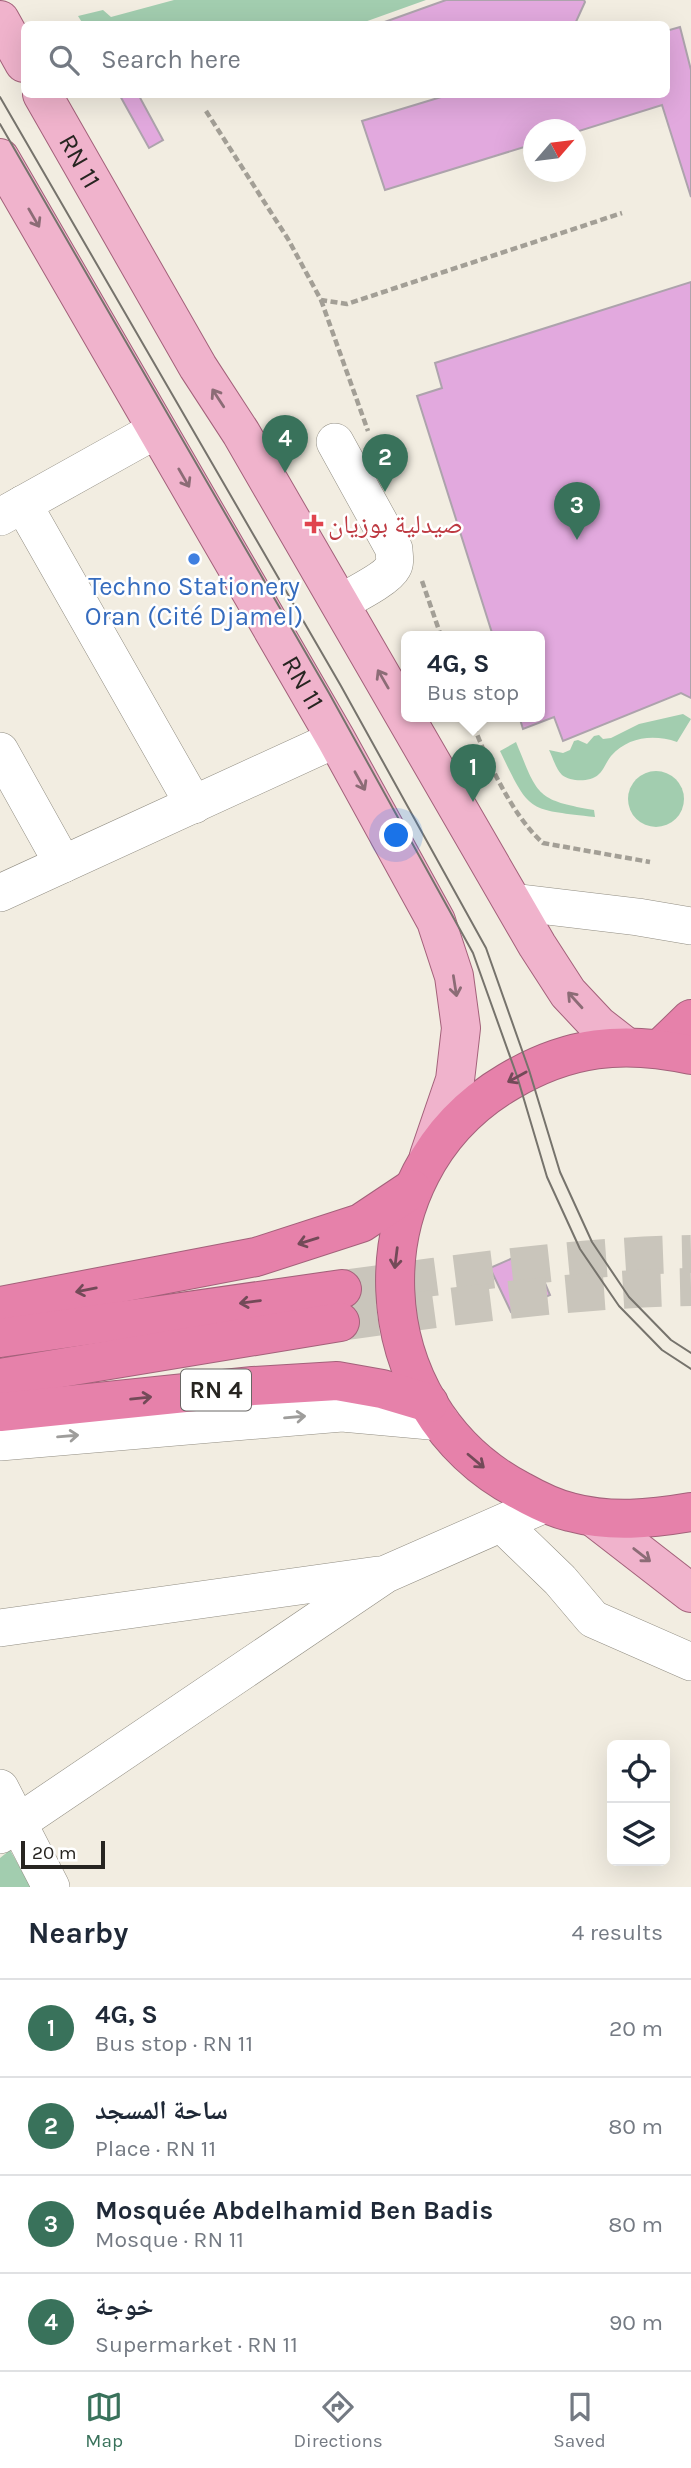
<!DOCTYPE html>
<meta charset="utf-8">
<style>
:root{--surface:#fff;--page:#f6f6f7;--text:#1f2937;--muted:#747a83;--line:#e0e1e3;--accent:#39725b}
body{margin:0;font-family:Karla,"Noto Naskh Arabic",sans-serif;background:var(--page);color:var(--text)}
.controls{position:absolute;right:21px;bottom:21px;display:grid;overflow:hidden;border-radius:10px;box-shadow:0 7px 28px #0002}
.controls button{width:63px;height:63px;display:grid;place-items:center;padding:0;border:0;border-bottom:2px solid var(--line);background:var(--surface);color:var(--text);font:35px sans-serif}
.compass{position:absolute;left:523px;top:119px;width:63px;height:63px;border-radius:50%;background:var(--surface);box-shadow:0 7px 28px #0002;rotate:62deg}
.scale{position:absolute;left:21px;bottom:18px;width:84px;box-sizing:border-box;padding-left:7px;border:4px solid #272521;border-top:0;font-size:19px;line-height:24px;white-space:nowrap;color:#272521;-webkit-text-stroke:5px #fff;paint-order:stroke}
.you{position:absolute;left:397px;top:836px;width:24px;height:24px;margin:-18px;border:5px solid #fff;border-radius:50%;background:#1a73e8;box-shadow:0 0 0 10px #1a73e833}
.badge{display:grid;place-items:center;width:46px;height:46px;border-radius:50%;background:var(--accent);color:#fff;font-size:23px;font-weight:700}
.pin{position:absolute;translate:-50% -58px;filter:drop-shadow(0 2px 4px #0008)}
.pin::after{content:'';position:absolute;top:37px;width:24px;height:21px;background:inherit;clip-path:polygon(0 0,100% 0,50% 100%)}
.popup{position:absolute;left:401px;top:631px;width:144px;height:91px;box-sizing:border-box;display:grid;place-content:center;border-radius:10px;background:var(--surface);filter:drop-shadow(0 2px 5px #0005);font-size:23px;white-space:nowrap;color:var(--muted)}
.popup b{font-size:26px;color:var(--text)}
.popup::after{content:'';position:absolute;left:50%;top:100%;margin-left:-14px;border:14px solid transparent;border-top-color:var(--surface)}
.list{margin:0;padding:0;list-style:none}
h2{display:flex;justify-content:space-between;align-items:center;height:91px;margin:0;padding:0 28px;font-size:30px}
h2 small{font-size:23px;font-weight:400;color:var(--muted)}
.list li{display:grid;grid-template-columns:46px 1fr auto;gap:21px;align-items:center;box-sizing:border-box;height:98px;padding:0 28px;border-top:2px solid var(--line)}
.list b{display:block;font-size:26px;white-space:nowrap}
.list p{margin:0;font-size:23px;white-space:nowrap;color:var(--muted)}
.list em{font-size:23px;font-style:normal;color:var(--muted)}
.icon{flex:none;width:38px;height:38px;fill:none;stroke:currentColor;stroke-width:2;stroke-linecap:round;stroke-linejoin:round}
.map{position:relative;flex:none;width:691px;height:1887px;overflow:hidden}
.search{position:absolute;background:var(--surface);box-shadow:0 7px 28px #0002;left:21px;right:21px;top:21px;height:77px;display:flex;align-items:center;gap:18px;box-sizing:border-box;padding:0 24px;border-radius:10px;color:var(--muted);font-size:26px}
.sheet{height:483px;background:var(--surface)}
nav{display:flex;justify-content:space-around;align-items:center;box-sizing:border-box;height:98px;border-top:2px solid var(--line);background:var(--surface);font-size:19px;color:var(--muted)}
nav a{display:grid;justify-items:center;gap:4px}
nav .on{color:var(--accent)}
.map>svg:first-child{display:block}
.green{fill:#a2cdaf}
.building{fill:#e2a9de;stroke:#ada3ac;stroke-width:2}
.lines{fill:none;stroke-linecap:round;stroke-linejoin:round}
.highway-tunnel{stroke:#c9c5bb;stroke-width:38;stroke-dasharray:38 19;stroke-linecap:butt}
.minor-casing{stroke:#918d82;stroke-width:38}
.major-casing{stroke:#a3617a;stroke-width:40}
.highway-casing{stroke:#a3617a;stroke-width:40}
.path{stroke:#a39f96;stroke-width:4.5;stroke-dasharray:7 3.5;stroke-linecap:butt}
.minor{stroke:#fff;stroke-width:37}
.major{stroke:#f0b3cc;stroke-width:38}
.highway{stroke:#e681aa;stroke-width:38}
.tram{stroke:#76736c;stroke-width:2}
.oneway{stroke:#8c6c76}
.oneway2{stroke:#734a58}
.oneway3{stroke:#9e9d9b}
.health-dot{fill:#e0444e;stroke:#fff;stroke-width:2.5}
.shop-dot{fill:#3f7fe0;stroke:#fff;stroke-width:2.5}
.labels{text-anchor:middle;dominant-baseline:central;stroke-width:5;stroke-linejoin:round;paint-order:stroke}
.shield{fill:#fff;stroke:#686664;stroke-width:2}
.shield-label{font-size:24px;font-weight:bold;fill:#272521}
.street-label{font-size:26px;fill:#272521;stroke:#fff}
.health-label{font-size:26px;fill:#be3a42;stroke:#fff;text-anchor:start}
.shop-label{font-size:26px;fill:#366cbe;stroke:#fff}
</style>
<div class="map">
<svg width="691" height="1887" viewBox="0 0 691 1887">
<rect width="100%" height="100%" fill="#f2ede1"/>
<!-- green -->
<g class="green">
<polygon points="174,0 426,0 359,24 83,24 78,16 103,10 111,17"/>
<path d="M683 714 691 719 677 742C653 734 628 737 611 756 606 762 604 770 598 775 590 782 571 782 562 775 556 769 553 758 549 750L563 753 570 750 574 741 578 740 587 744 594 736 599 735 603 739 611 738 639 724Z"/>
<path d="M516 742C538 795 535 800 594 810L595 817C527 809 530 813 500 751Z"/>
<circle cx="656" cy="799" r="28"/>
<polygon points="10,1850 31,1887 0,1887 0,1858"/>
</g>
<!-- building -->
<g class="building">
<polygon points="446,0 584,0 585,2 575,24 379,24"/>
<polygon points="680,27 691,70 691,197 662,105 576,132 576,130 534,130 534,144 385,190 362,121 451,94 666,94 666,31"/>
<polygon points="119,94 138,94 163,140 149,148"/>
<polygon points="691,282 691,698 681,693 563,741 554,717 523,729 519,716 540,716 540,636 493,636 417,396 442,388 435,363"/>
<polygon points="531,1250 550,1295 511,1312 490,1268"/>
</g>
<g class="lines">
<!-- highway-tunnel -->
<g class="highway-tunnel">
<path d="M342 1289C458 1274 574 1256 691 1254"/>
<path d="M340 1322C456 1306 573 1289 691 1287"/>
</g>
<!-- minor casing -->
<g class="minor-casing">
<g id="minor">
<path d="M335 442 394 549C394 555 396 562 393 567 387 579 352 596 340 603"/>
<polyline points="23,504 194,805"/>
<polyline points="0,517 156,430"/>
<polyline points="0,751 63,864"/>
<polyline points="0,893 336,739"/>
<polyline points="513,902 638,917 691,926"/>
<polyline points="0,1442 342,1413 441,1422"/>
<polyline points="502,1524 560,1580 593,1619 691,1662"/>
<polyline points="0,1628 378,1575"/>
<polyline points="0,1788 51,1887"/>
<polyline points="0,1835 386,1574 545,1504"/>
</g>
</g>
<!-- major casing -->
<g class="major-casing">
<g id="major">
<polyline points="0,20 24,63"/>
<path id="s1" d="M42 94 198 367 241 433 537 945 568 993 598 1025 625 1046"/>
<path id="s2" d="M0 158 336 739 436 921 454 976 461 1028 455 1080 429 1156"/>
<polyline points="593,1517 691,1593"/>
</g>
</g>
<!-- highway casing -->
<g class="highway-casing">
<g id="highway">
<polyline points="661,1048 691,1019"/>
<path d="M691 1055C623 1040 568 1046 508 1082 350 1175 361 1408 521 1491 537 1500 553 1508 570 1512 611 1523 650 1519 691 1512"/>
<polyline points="0,1306 256,1257 361,1223 412,1189"/>
<polyline points="0,1338 342,1289"/>
<polyline points="0,1378 340,1322"/>
<polyline points="0,1412 253,1386 337,1381 382,1389 429,1403"/>
</g>
</g>
<!-- path -->
<g class="path">
<polyline points="206,111 288,239 321,300 347,304 622,213"/>
<polyline points="321,300 368,431"/>
<polyline points="422,581 441,636"/>
<path d="M470 716C484 755 512 816 543 843L650 862"/>
</g>
<!-- minor -->
<use href="#minor" class="minor"/>
<!-- major -->
<use href="#major" class="major"/>
<!-- highway -->
<use href="#highway" class="highway"/>
<!-- tram -->
<g class="tram">
<polyline points="0,97 341,686 486,948 529,1070 560,1172 592,1242 629,1297 671,1340 691,1353"/>
<polyline points="0,124 329,693 473,953 517,1076 547,1177 580,1249 619,1306 662,1350 691,1369"/>
</g>
</g>
<!-- one-way arrows -->
<defs><path id="oneway-shaft" d="M-6 0H5M1.5-3L5.5 0L1.5 3" fill="none" stroke-width="1.6" stroke-linecap="round" stroke-linejoin="round" transform="scale(1.75)"/></defs>
<g class="oneway">
<use href="#oneway-shaft" transform="translate(34 218) rotate(60)"/>
<use href="#oneway-shaft" transform="translate(218 398) rotate(-123)"/>
<use href="#oneway-shaft" transform="translate(184 478) rotate(60)"/>
<use href="#oneway-shaft" transform="translate(383 679) rotate(-120)"/>
<use href="#oneway-shaft" transform="translate(360 781) rotate(61)"/>
<use href="#oneway-shaft" transform="translate(455 986) rotate(81)"/>
<use href="#oneway-shaft" transform="translate(575 1000) rotate(-132)"/>
<use href="#oneway-shaft" transform="translate(642 1555) rotate(38)"/>
</g>
<g class="oneway2">
<use href="#oneway-shaft" transform="translate(517 1077) rotate(151)"/>
<use href="#oneway-shaft" transform="translate(308 1241) rotate(163)"/>
<use href="#oneway-shaft" transform="translate(396 1258) rotate(97)"/>
<use href="#oneway-shaft" transform="translate(86 1290) rotate(169)"/>
<use href="#oneway-shaft" transform="translate(250 1302) rotate(172)"/>
<use href="#oneway-shaft" transform="translate(141 1398) rotate(-6)"/>
<use href="#oneway-shaft" transform="translate(476 1461) rotate(40)"/>
</g>
<g class="oneway3">
<use href="#oneway-shaft" transform="translate(295 1417) rotate(-5)"/>
<use href="#oneway-shaft" transform="translate(68 1436) rotate(-5)"/>
</g>
<!-- markers -->
<path class="health-dot" d="M310.5 513.5h7v7h7v7h-7v7h-7v-7h-7v-7h7z"/>
<circle class="shop-dot" cx="194" cy="559" r="7"/>
<g class="labels">
<!-- shield labels -->
<rect class="shield" x="181" y="1369.5" width="70" height="41" rx="5"/>
<g class="shield-label">
<text x="216" y="1390">RN 4</text>
</g>
<!-- street labels -->
<g class="street-label">
<text stroke="none"><textPath href="#s1" startOffset="77">RN 11</textPath></text>
<text stroke="none"><textPath href="#s2" startOffset="606">RN 11</textPath></text>
</g>
<!-- health labels -->
<g class="health-label">
<text x="328" y="524">صيدلية بوزيان</text>
</g>
<!-- shop labels -->
<g class="shop-label">
<text x="194" y="586">Techno Stationery<tspan x="194" dy="30">Oran (Cité Djamel)</tspan></text>
</g>
</g>
</svg>
<div class="controls">
<button><svg class="icon" aria-label="locate" viewBox="0 0 24 24"><circle cx="12" cy="12" r="6"/><path d="M12 2v4M12 18v4M2 12h4M18 12h4"/></svg></button>
<button><svg class="icon" aria-label="layers" viewBox="0 0 24 24"><path d="M12 4l9 5-9 5-9-5zM3 14l9 5 9-5"/></svg></button>
</div>
<svg class="compass" viewBox="-18 -18 36 36"><path d="M0-13l5 13h-10z" fill="#e53935"/><path d="M0 13l5-13h-10z" fill="#747a83"/></svg>
<div class="scale">20 m</div>
<div class="you"></div>
<div class="pin badge" style="left:473px;top:802px">1</div>
<div class="popup"><b>4G, S</b>Bus stop</div>
<div class="pin badge" style="left:385px;top:492px">2</div>
<div class="pin badge" style="left:577px;top:540px">3</div>
<div class="pin badge" style="left:285px;top:473px">4</div>
<div class="search"><svg class="icon" aria-label="search" viewBox="0 0 24 24"><circle cx="10" cy="10" r="6"/><path d="M15 15l6 6"/></svg>Search here</div>
</div>
<section class="sheet">
<h2>Nearby<small>4 results</small></h2>
<ul class="list">
<li><span class="badge">1</span><div><b>4G, S</b><p>Bus stop · RN 11</p></div><em>20 m</em></li>
<li><span class="badge">2</span><div><b>ساحة المسجد</b><p>Place · RN 11</p></div><em>80 m</em></li>
<li><span class="badge">3</span><div><b>Mosquée Abdelhamid Ben Badis</b><p>Mosque · RN 11</p></div><em>80 m</em></li>
<li><span class="badge">4</span><div><b>خوجة</b><p>Supermarket · RN 11</p></div><em>90 m</em></li>
</ul>
</section>
<nav>
<a class="on"><svg class="icon" aria-label="map" viewBox="0 0 24 24"><path d="M3 6l6-2 6 2 6-2v14l-6 2-6-2-6 2zM9 4v14M15 6v14"/></svg>Map</a>
<a><svg class="icon" aria-label="directions" viewBox="0 0 24 24"><path d="M12 3l9 9-9 9-9-9zM9 14v-3h6M13 9l2 2-2 2"/></svg>Directions</a>
<a><svg class="icon" aria-label="saved" viewBox="0 0 24 24"><path d="M7 4h10v16l-5-4-5 4z"/></svg>Saved</a>
</nav>
